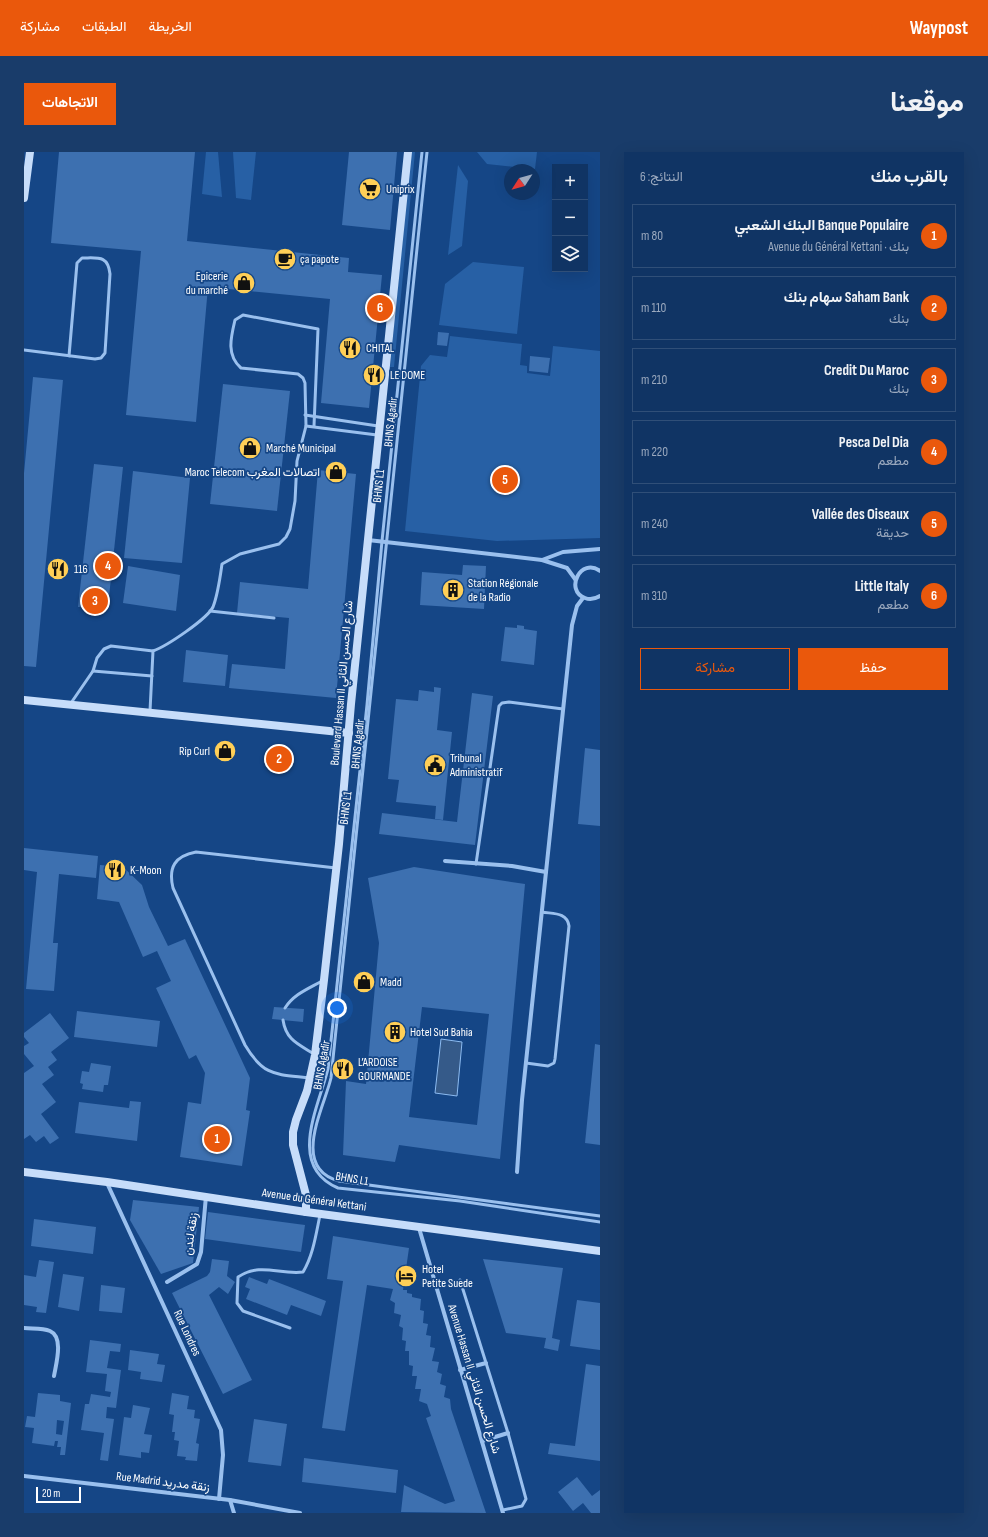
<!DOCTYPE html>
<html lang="ar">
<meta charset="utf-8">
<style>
:root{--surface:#103464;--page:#193c6a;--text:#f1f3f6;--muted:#9caabf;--line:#304f78;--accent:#ea580c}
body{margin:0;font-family:"Sofia Sans Condensed",Vazirmatn,sans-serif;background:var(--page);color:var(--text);direction:rtl}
.controls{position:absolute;right:12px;top:12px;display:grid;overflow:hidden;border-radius:0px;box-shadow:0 4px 16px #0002}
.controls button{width:36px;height:36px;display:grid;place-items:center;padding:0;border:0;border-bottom:1px solid var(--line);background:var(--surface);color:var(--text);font:20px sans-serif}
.compass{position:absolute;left:480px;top:12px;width:36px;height:36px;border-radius:50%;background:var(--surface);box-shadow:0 4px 16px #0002;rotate:234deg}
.scale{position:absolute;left:12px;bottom:10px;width:45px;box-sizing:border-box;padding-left:4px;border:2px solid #fff;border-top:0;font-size:11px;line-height:14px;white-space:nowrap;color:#fff;-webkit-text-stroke:3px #154686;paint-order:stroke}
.you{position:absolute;left:313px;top:856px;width:14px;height:14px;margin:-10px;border:3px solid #fff;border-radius:50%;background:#1a73e8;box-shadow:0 0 0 6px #1a73e833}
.badge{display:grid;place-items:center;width:26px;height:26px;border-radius:50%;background:var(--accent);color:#fff;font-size:13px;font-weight:700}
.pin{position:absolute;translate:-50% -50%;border:2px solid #fff;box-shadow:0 1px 4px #0006}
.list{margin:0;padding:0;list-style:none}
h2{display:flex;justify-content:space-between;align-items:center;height:52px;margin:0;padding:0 16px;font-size:17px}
h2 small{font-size:13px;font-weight:400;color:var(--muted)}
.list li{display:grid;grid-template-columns:26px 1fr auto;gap:12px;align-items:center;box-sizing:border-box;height:64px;margin:0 8px 8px;padding:0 8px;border:1px solid var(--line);border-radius:0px}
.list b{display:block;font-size:15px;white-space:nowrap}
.list p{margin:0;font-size:13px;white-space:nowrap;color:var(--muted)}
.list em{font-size:13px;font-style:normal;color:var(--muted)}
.actions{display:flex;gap:8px;padding:12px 16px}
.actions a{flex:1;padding:9px 0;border:1px solid var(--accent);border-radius:0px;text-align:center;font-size:14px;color:var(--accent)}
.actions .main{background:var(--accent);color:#fff}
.icon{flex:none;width:22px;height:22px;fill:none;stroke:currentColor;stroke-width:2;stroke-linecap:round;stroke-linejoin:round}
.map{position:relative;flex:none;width:576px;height:1361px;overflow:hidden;direction:ltr;border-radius:0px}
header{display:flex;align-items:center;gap:24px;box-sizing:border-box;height:56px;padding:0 20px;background:var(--accent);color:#fff}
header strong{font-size:19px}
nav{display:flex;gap:22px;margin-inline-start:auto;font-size:14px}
.intro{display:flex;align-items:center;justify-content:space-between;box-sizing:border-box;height:96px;padding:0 24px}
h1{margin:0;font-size:28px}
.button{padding:10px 18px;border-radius:0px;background:var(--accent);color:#fff;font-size:14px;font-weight:700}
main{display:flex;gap:24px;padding:0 24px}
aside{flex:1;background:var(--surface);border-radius:0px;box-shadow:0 4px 16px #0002}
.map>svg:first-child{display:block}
.green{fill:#2760a5}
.water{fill:#355a89;stroke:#8cbbf1}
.building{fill:#3d70b0;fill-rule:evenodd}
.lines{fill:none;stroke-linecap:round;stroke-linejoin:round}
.lane{stroke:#9ac0ee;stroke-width:3}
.street{stroke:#9ac0ee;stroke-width:4}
.secondary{stroke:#c7ddfa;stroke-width:8}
.labels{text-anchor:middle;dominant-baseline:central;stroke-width:3.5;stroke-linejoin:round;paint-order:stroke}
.poi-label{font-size:12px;fill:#fff;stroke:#154686;text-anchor:start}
.street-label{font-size:12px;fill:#fff;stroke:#154686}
</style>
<header>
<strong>Waypost</strong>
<nav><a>الخريطة</a><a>الطبقات</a><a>مشاركة</a></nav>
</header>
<div class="intro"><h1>موقعنا</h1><a class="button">الاتجاهات</a></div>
<main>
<aside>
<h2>بالقرب منك<small>النتائج: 6</small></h2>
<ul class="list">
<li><span class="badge">1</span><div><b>Banque Populaire البنك الشعبي</b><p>بنك · Avenue du Général Kettani</p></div><em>80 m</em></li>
<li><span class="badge">2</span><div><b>Saham Bank سهام بنك</b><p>بنك</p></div><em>110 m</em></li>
<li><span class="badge">3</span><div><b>Credit Du Maroc</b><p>بنك</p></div><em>210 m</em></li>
<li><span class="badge">4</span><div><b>Pesca Del Dia</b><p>مطعم</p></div><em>220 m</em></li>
<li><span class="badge">5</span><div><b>Vallée des Oiseaux</b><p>حديقة</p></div><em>240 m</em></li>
<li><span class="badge">6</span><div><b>Little Italy</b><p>مطعم</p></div><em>310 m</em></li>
</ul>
<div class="actions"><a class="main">حفظ</a><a>مشاركة</a></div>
</aside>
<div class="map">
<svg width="576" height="1361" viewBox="0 0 576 1361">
<rect width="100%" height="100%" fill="#154686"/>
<!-- green -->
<g class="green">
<polygon points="182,0 194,0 198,45 178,42"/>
<polygon points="209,0 232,0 227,48 212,46"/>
<polygon points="387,0 391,0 370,215 366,215"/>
<polygon points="453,0 513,0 511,17 463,12"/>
<polygon points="434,13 444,29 438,94 424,103"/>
<polygon points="449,110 500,115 493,182 415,173 421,132"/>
<polygon points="426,184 498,192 496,213 503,214 503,221 526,224 529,194 576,199 576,386 473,389 381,379 397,214 406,203 423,205"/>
</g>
<!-- water -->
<polygon class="water" points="417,887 438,890 433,944 411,941"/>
<!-- building -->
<g class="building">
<polygon points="35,0 171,0 163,89 325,106 324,120 358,123 345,256 297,251 306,147 184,135 172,270 102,263 117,99 27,91"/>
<polygon points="325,0 373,0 366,78 318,73"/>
<polygon points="414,180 425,181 423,194 413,193"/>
<polygon points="506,204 526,206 524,221 505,219"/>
<polygon points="9,225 39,228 12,515 0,514 0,321"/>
<polygon points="199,232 266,239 253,359 186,352"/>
<polygon points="70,312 99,315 84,454 54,455"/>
<polygon points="294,318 332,322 312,546 205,536 208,512 261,517 265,466 213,461 216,430 284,437"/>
<polygon points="109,319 166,326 158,411 100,406"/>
<polygon points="439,413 462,414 460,457 396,453 398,420 438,423"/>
<polygon points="104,414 156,423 152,459 99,451"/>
<polygon points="493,473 500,474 500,477 513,479 510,513 477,509 481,475 493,476"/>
<polygon points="162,498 204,503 201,534 159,530"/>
<polygon points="410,535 417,536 413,578 428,580 419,668 411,667 412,654 372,650 375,628 364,627 372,547 394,549 395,538 410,540"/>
<polygon points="448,541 469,544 451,693 355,682 358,661 433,670"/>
<polygon points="561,596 576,598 576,674 554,672"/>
<polygon points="0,696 74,704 72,726 35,722 29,791 34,791 30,839 2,837 13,720 0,718"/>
<polygon points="76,713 99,715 118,733 125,755 144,794 161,787 226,926 222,958 226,959 218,1014 156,1005 164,950 177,952 181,921 172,903 165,907 132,836 147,829 133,799 119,805 95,750 73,747"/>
<path d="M390 715 501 732 476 1007 375 993 371 1010 319 1003 322 929 342 932 355 791 344 726ZM398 855 465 862 453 973 385 965Z"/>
<polygon points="250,855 280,857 279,870 248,867"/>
<polygon points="53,859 136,869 133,895 50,885"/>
<polygon points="26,861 45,886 27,900 33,908 24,915 30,923 18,932 32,950 17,962 35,986 26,992 20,984 12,990 6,983 0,987 0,921 10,914 0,902 0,894 5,891 0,885 0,881"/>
<polygon points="571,892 576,893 576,993 561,991"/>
<polygon points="67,911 87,914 84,933 80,933 79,940 58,937 59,932 56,931 58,919 65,920"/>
<polygon points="106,949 117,950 113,989 51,981 55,950 105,956"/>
<polygon points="109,1048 175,1055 169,1111 137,1122 106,1068"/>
<polygon points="184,1060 281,1073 277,1100 181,1087"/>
<polygon points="10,1067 72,1075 69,1102 7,1094"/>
<polygon points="309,1084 385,1096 379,1138 383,1138 383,1141 388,1142 388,1145 397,1147 396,1158 400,1159 399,1171 404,1172 402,1183 407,1184 406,1195 411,1196 408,1209 415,1210 413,1220 418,1222 416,1232 422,1234 420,1245 426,1247 427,1257 462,1361 377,1360 380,1333 421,1352 431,1349 402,1266 407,1264 403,1252 395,1249 397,1237 391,1237 393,1224 388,1224 389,1214 385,1213 385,1199 381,1199 382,1189 378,1188 379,1176 375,1174 377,1163 370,1161 371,1151 366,1148 369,1137 343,1133 321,1279 298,1276 319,1129 303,1127"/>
<polygon points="188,1107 205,1109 203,1124 211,1130 204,1142 195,1135 185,1143 228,1228 199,1242 148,1141 183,1124 186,1120"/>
<polygon points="459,1107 539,1116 528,1186 536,1188 534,1199 520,1196 522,1186 482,1181"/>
<polygon points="15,1108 30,1110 22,1161 12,1160 13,1155 0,1153 0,1123 12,1125"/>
<polygon points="39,1122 60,1125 55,1159 34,1155"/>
<polygon points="225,1125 243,1132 245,1127 302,1149 297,1164 267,1153 263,1163 222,1147 226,1137 221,1135"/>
<polygon points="77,1133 101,1136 98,1161 75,1159"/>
<polygon points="553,1148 576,1151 576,1198 546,1194"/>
<polygon points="66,1188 97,1192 96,1200 86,1199 83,1216 97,1218 92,1256 83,1255 82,1266 90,1267 84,1309 76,1308 80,1281 57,1278 61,1252 65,1252 67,1242 86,1245 87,1240 81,1239 83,1222 62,1220"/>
<polygon points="106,1198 135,1202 133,1212 141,1213 138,1230 116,1227 117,1220 104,1218"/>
<polygon points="562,1212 576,1214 576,1309 524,1302 526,1291 551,1294"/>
<path d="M14 1241 36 1243V1249L47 1251 41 1303H36L37 1295H33L34 1289H31L30 1294 8 1291 10 1276 1 1275 3 1264 11 1265ZM33 1268 40 1269 38 1283 32 1282Z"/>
<polygon points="148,1241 165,1244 163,1257 171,1258 170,1266 176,1267 172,1291 175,1292 173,1309 161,1308 162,1305 153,1304 155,1289 150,1288 151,1280 148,1280 150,1263 145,1262"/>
<polygon points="109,1253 126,1256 120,1282 128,1283 125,1301 117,1300 117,1306 95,1303 100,1265 107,1266"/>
<polygon points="230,1267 263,1272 257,1314 224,1310"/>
<polygon points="280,1306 374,1318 372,1341 278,1330"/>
<polygon points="553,1325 568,1344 576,1338 576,1361 567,1361 559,1351 549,1359 534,1340"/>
</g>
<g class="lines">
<!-- lane -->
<g class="lane">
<path d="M398 0 358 389 343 553 304 917C294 956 263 1014 314 1036L436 1049 576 1070"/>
<path d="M403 0 307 926C300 956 266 1016 315 1029L576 1064"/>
<path d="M0 198 71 207 77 206 81 201 86 122C84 103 74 106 58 106L53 111 45 204"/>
<polyline points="281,263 354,274"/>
<polyline points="282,274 353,283"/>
<polyline points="186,459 250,466"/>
<polyline points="69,519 128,524"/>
<polyline points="47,551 69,519 73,506 80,497 87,494 129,499"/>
<path d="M126 559 129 499C143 494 183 467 189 455 194 442 196 426 198 412L216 402 255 392 262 385 266 377 271 349 273 309 282 274 281 231 279 226 274 222 217 216C202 203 207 185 211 168L219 163 294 177 290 274"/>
<polyline points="452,712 475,554 478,551 485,550 539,557"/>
<path d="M261 856C270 842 284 837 298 829"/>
<path d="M259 868C262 888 274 892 290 902"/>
<path d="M502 911 524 914 530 911 531 907 545 774C543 760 529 762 518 760"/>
<path d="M286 926C252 922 240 925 221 893L149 736C144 715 151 704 172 700L312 716"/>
<polyline points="436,1128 484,1281 502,1347 498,1354 479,1358"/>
<path d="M266 1176 219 1159 213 1151 214 1125C237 1110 255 1123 279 1120 289 1104 292 1082 296 1063"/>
</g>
<!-- street -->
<g class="street">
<polyline points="344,388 518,408 543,416 551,427"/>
<polyline points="518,408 539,400 576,397"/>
<path d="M576 419C557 405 540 438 561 446 566 448 571 447 576 444"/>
<polyline points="421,709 488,714 522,720"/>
<polyline points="493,1020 498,948 548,473 553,454 559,446"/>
<polyline points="83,1031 197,1278 199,1303 195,1347"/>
<polyline points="395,1076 479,1361"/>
<polyline points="143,1130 173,1112 177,1100 182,1044"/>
<path d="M0 1176C8 1177 18 1176 26 1179 40 1185 32 1212 30 1224"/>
<polyline points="436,1218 462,1211"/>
<polyline points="458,1289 484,1281"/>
<polyline points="0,1324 206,1348 276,1361"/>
<polyline points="206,1348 210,1361"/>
</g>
<!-- secondary -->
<g class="secondary">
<polyline points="0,46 6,0"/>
<polyline points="0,548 325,581"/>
<polyline points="0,1020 83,1030 282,1060 576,1099"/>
<polyline points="282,1060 282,1043 269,993 269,980 272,968 283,939 291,903 300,828 315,692 327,552 384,0"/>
</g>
</g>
<!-- icons -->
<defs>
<g id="supermarket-disc" transform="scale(1.15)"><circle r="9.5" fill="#ffcf57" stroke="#154686"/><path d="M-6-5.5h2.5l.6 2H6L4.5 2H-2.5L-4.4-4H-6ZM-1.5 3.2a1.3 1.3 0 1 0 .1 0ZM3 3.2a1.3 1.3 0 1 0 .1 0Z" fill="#111"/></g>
<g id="cafe-disc" transform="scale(1.15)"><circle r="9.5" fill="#ffcf57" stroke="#154686"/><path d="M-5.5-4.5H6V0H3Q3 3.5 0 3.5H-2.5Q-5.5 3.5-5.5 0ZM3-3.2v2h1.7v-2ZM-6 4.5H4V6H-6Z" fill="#111"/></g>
<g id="shop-disc" transform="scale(1.15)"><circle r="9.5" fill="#ffcf57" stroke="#154686"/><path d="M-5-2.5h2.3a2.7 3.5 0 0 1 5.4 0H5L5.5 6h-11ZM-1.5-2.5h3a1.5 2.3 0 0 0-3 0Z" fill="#111"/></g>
<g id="restaurant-disc" transform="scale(1.15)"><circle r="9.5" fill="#ffcf57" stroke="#154686"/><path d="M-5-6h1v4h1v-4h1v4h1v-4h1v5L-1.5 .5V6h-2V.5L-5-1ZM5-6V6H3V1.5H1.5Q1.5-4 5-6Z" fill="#111"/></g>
<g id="building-disc" transform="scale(1.15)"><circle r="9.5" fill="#ffcf57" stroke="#154686"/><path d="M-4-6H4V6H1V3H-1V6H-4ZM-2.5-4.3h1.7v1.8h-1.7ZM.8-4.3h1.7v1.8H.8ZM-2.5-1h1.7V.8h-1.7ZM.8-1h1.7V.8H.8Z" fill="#111"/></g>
<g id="civic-disc" transform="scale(1.15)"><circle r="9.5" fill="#ffcf57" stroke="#154686"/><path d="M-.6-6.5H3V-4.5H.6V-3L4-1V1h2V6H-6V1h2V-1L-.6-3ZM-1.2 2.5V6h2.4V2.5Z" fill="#111"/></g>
<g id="hotel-disc" transform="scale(1.15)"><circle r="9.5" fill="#ffcf57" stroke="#154686"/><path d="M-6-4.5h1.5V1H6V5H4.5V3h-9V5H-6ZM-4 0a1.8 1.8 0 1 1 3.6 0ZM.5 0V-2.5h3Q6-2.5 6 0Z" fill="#111"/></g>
</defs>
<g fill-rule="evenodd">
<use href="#supermarket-disc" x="346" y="37"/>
<use href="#cafe-disc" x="261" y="107"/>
<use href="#shop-disc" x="220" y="131"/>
<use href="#restaurant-disc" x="326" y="196"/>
<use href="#restaurant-disc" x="350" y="223"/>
<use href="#shop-disc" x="226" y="296"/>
<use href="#shop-disc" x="312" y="320"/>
<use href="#restaurant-disc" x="34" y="417"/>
<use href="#building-disc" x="429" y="438"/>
<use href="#shop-disc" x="201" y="599"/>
<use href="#civic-disc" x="411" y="613"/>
<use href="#restaurant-disc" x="91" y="718"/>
<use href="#shop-disc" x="340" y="830"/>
<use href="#building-disc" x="371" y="880"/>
<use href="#restaurant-disc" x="319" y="917"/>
<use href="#hotel-disc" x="382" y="1124"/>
</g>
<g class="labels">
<!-- poi labels -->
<g class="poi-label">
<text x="362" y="37">Uniprix</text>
<text x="276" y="107">ça papote</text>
<text x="204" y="124" text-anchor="end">Epicerie<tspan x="204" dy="14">du marché</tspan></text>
<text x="342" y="196">CHITAL</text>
<text x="366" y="223">LE DOME</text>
<text x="242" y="296">Marché Municipal</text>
<text x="296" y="320" text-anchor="end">Maroc Telecom اتصالات المغرب</text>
<text x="50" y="417">116</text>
<text x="444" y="431">Station Régionale<tspan x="444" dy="14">de la Radio</tspan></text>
<text x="186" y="599" text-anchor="end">Rip Curl</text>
<text x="426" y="606">Tribunal<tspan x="426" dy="14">Administratif</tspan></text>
<text x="106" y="718">K-Moon</text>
<text x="356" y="830">Madd</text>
<text x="386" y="880">Hotel Sud Bahia</text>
<text x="334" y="910">L’ARDOISE<tspan x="334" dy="14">GOURMANDE</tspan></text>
<text x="398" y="1117">Hotel<tspan x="398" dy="14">Petite Suede</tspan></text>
</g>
<!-- street labels -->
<g class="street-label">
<text transform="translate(367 270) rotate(-84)">BHNS Agadir</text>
<text transform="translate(355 334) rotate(-84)">BHNS L1</text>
<text transform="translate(318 531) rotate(-85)">Boulevard Hassan II شارع الحسن الثاني</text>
<text transform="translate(334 592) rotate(-84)">BHNS Agadir</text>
<text transform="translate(322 656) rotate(-83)">BHNS L1</text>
<text transform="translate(298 913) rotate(-80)">BHNS Agadir</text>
<text transform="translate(328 1027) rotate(10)">BHNS L1</text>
<text transform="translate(290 1048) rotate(8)">Avenue du Général Kettani</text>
<text transform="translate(167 1082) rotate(-82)">زنقة لندن</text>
<text transform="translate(163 1181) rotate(65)">Rue Londres</text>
<text transform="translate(450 1227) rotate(73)">Avenue Hassan II شارع الحسن الثاني</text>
<text transform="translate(139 1330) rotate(7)">Rue Madrid زنقة مدريد</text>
</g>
</g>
</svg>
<div class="controls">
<button>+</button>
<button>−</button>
<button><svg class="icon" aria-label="layers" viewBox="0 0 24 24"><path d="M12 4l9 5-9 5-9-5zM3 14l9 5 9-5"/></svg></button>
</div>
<svg class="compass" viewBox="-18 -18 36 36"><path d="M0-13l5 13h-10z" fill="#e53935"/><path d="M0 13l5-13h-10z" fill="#9caabf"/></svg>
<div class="scale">20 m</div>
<div class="you"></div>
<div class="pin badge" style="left:193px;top:987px">1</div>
<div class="pin badge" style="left:255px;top:607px">2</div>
<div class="pin badge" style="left:71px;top:449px">3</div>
<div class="pin badge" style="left:84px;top:414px">4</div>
<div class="pin badge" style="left:481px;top:328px">5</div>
<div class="pin badge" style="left:356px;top:156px">6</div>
</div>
</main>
